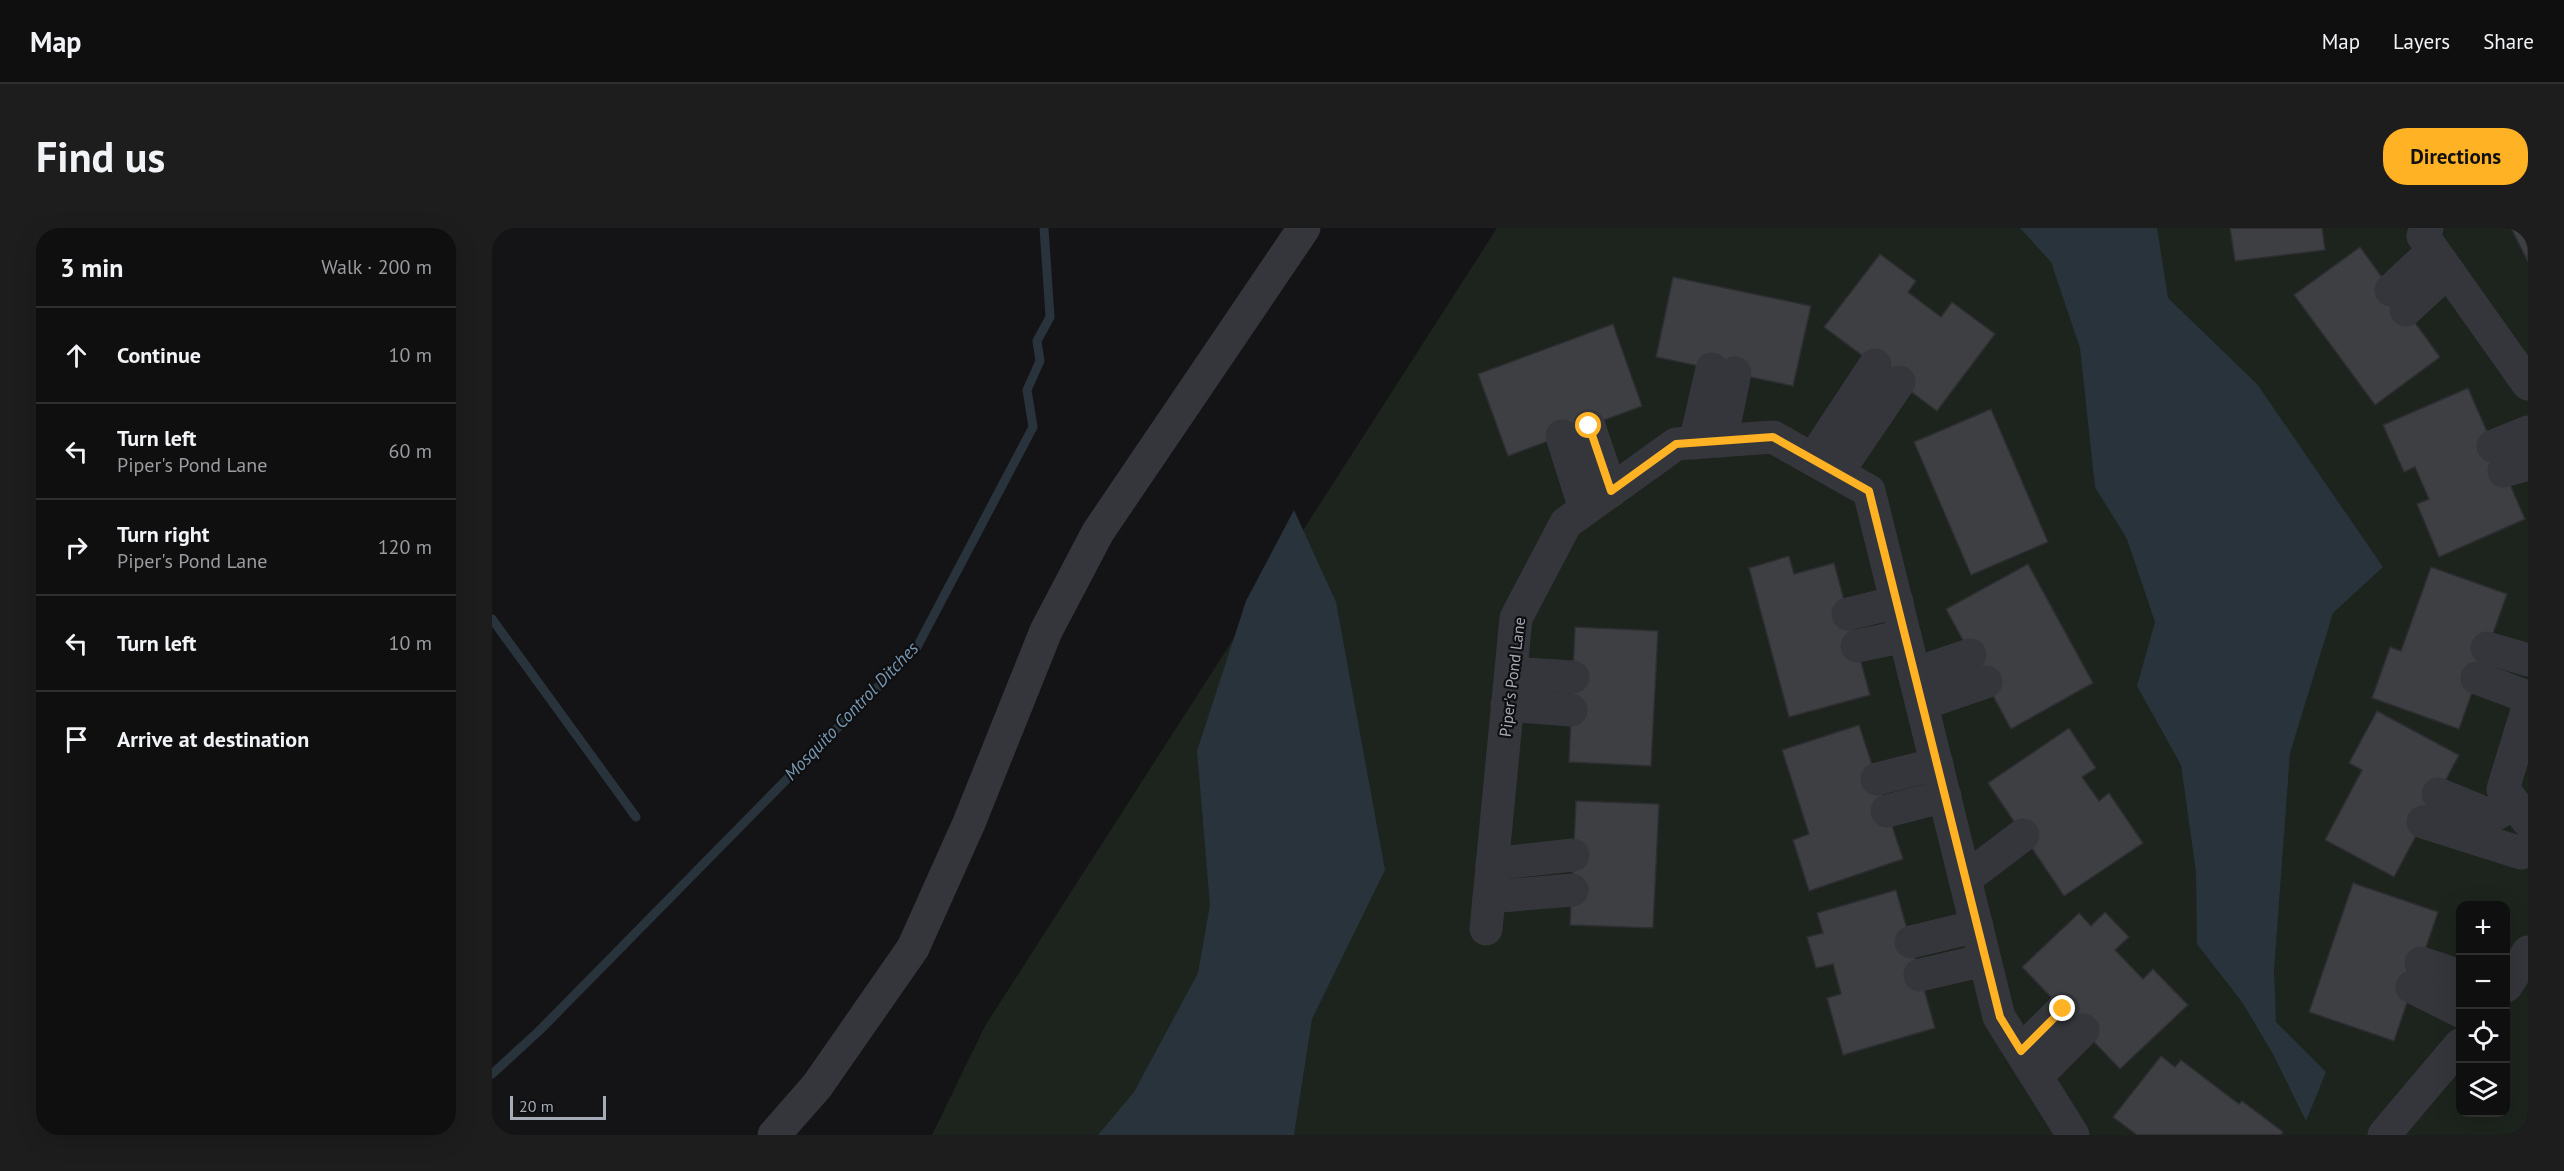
<!DOCTYPE html>
<meta charset="utf-8">
<style>
:root{--surface:#0f0f10;--page:#1d1d1e;--text:#f1f3f6;--muted:#9b9c9f;--line:#2f2f30;--accent:#ffb223}
body{margin:0;font-family:"PT Sans",sans-serif;background:var(--page);color:var(--text)}
.controls{position:absolute;right:18px;bottom:18px;display:grid;overflow:hidden;border-radius:12px;box-shadow:0 6px 24px #0002}
.controls button{width:54px;height:54px;display:grid;place-items:center;padding:0;border:0;border-bottom:2px solid var(--line);background:var(--surface);color:var(--text);font:30px sans-serif}
.scale{position:absolute;left:18px;bottom:15px;width:96px;box-sizing:border-box;padding-left:6px;border:3px solid #a5abb7;border-top:0;font-size:16px;line-height:21px;white-space:nowrap;color:#a5abb7;-webkit-text-stroke:4px #0f0f11;paint-order:stroke}
.stop{position:absolute;width:18px;height:18px;margin:-14px;border:4px solid #ffb223;border-radius:50%;background:#fff}
.stop.end{background:#ffb223;border-color:#fff;box-shadow:0 2px 6px #0008}
.list{margin:0;padding:0;list-style:none}
h2{display:flex;justify-content:space-between;align-items:center;height:78px;margin:0;padding:0 24px;font-size:26px}
h2 small{font-size:20px;font-weight:400;color:var(--muted)}
.list li{display:grid;grid-template-columns:39px 1fr auto;gap:18px;align-items:center;box-sizing:border-box;height:96px;padding:0 24px;border-top:2px solid var(--line)}
.list b{display:block;font-size:22px;white-space:nowrap}
.list p{margin:0;font-size:20px;white-space:nowrap;color:var(--muted)}
.list em{font-size:20px;font-style:normal;color:var(--muted)}
.icon{flex:none;width:33px;height:33px;fill:none;stroke:currentColor;stroke-width:2;stroke-linecap:round;stroke-linejoin:round}
.map{position:relative;flex:none;width:2036px;height:907px;overflow:hidden;border-radius:24px}
header{display:flex;align-items:center;gap:36px;box-sizing:border-box;height:84px;padding:0 30px;background:var(--surface);border-bottom:2px solid var(--line)}
header strong{font-size:28px}
nav{display:flex;gap:33px;margin-inline-start:auto;font-size:21px}
.intro{display:flex;align-items:center;justify-content:space-between;box-sizing:border-box;height:144px;padding:0 36px}
h1{margin:0;font-size:42px}
.button{padding:15px 27px;border-radius:24px;background:var(--accent);color:#111;font-size:21px;font-weight:700}
main{display:flex;gap:36px;padding:0 36px}
aside{flex:1;background:var(--surface);border-radius:24px;box-shadow:0 6px 24px #0002}
.map>svg:first-child{display:block}
.green{fill:#1c241d;fill-rule:evenodd}
.water{fill:#29333b}
.lines{fill:none;stroke-linecap:round;stroke-linejoin:round}
.stream{stroke:#29333b;stroke-width:9}
.building{fill:#3e3f43;stroke:#2e2e32;stroke-width:1.5}
.minor{stroke:#35363b;stroke-width:33}
.route{stroke:#ffb223;stroke-width:8}
.labels{text-anchor:middle;dominant-baseline:central;stroke-width:4.5;stroke-linejoin:round;paint-order:stroke}
.street-label{font-size:16px;fill:#a5abb7;stroke:#0f0f11}
.water-label{font-size:18px;font-style:italic;fill:#799ab5;stroke:#0f0f11}
</style>
<header>
<strong>Map</strong>
<nav><a>Map</a><a>Layers</a><a>Share</a></nav>
</header>
<div class="intro"><h1>Find us</h1><a class="button">Directions</a></div>
<main>
<aside>
<h2>3 min<small>Walk · 200 m</small></h2>
<ul class="list">
<li><svg class="icon" aria-label="ahead" viewBox="0 0 24 24"><path d="M12 20V5M6 11l6-6 6 6"/></svg><div><b>Continue</b></div><em>10 m</em></li>
<li><svg class="icon" aria-label="left" viewBox="0 0 24 24"><path d="M17 20v-9H6M10 6l-5 5 5 5"/></svg><div><b>Turn left</b><p>Piper's Pond Lane</p></div><em>60 m</em></li>
<li><svg class="icon" aria-label="right" viewBox="0 0 24 24"><path d="M7 20v-9h11M14 6l5 5-5 5"/></svg><div><b>Turn right</b><p>Piper's Pond Lane</p></div><em>120 m</em></li>
<li><svg class="icon" aria-label="left" viewBox="0 0 24 24"><path d="M17 20v-9H6M10 6l-5 5 5 5"/></svg><div><b>Turn left</b></div><em>10 m</em></li>
<li><svg class="icon" aria-label="arrive" viewBox="0 0 24 24"><path d="M6 21V4h12l-3 4 3 4H6"/></svg><div><b>Arrive at destination</b></div></li>
</ul>
</aside>
<div class="map">
<svg width="2036" height="907" viewBox="0 0 2036 907">
<rect width="100%" height="100%" fill="#141416"/>
<!-- green -->
<path class="green" d="M1005 0H2036V907H440L493 798ZM1968 678H2014V884H1968Z"/>
<!-- water -->
<g class="water">
<polygon points="1528,0 1665,0 1676,70 1765,156 1891,339 1841,385 1798,525 1782,742 1784,794 1834,844 1814,893 1781,826 1750,774 1705,716 1704,644 1689,537 1645,458 1663,394 1635,311 1603,259 1588,120 1559,34"/>
<polygon points="802,282 844,374 893,642 820,791 802,907 606,907 642,864 706,745 718,677 705,523 754,373"/>
</g>
<g class="lines">
<!-- stream -->
<g class="stream">
<polyline points="0,391 144,589"/>
<polyline points="0,846 47,803 425,419 541,199 535,162 548,133 545,113 558,89 552,0"/>
</g>
</g>
<!-- building -->
<g class="building">
<polygon points="1738,0 1830,0 1833,22 1743,33"/>
<polygon points="2019,0 2036,0 2036,34"/>
<polygon points="1868,19 1948,129 1883,177 1802,67"/>
<polygon points="1388,26 1424,53 1416,64 1449,89 1460,74 1503,106 1445,183 1332,99"/>
<polygon points="1181,49 1319,78 1301,158 1164,129"/>
<polygon points="1121,96 1150,178 1016,228 986,146"/>
<polygon points="1976,160 2033,291 1947,329 1925,276 1937,271 1923,239 1912,244 1891,197"/>
<polygon points="1499,181 1556,314 1479,347 1422,214"/>
<polygon points="1297,328 1302,346 1342,335 1378,467 1297,489 1257,340"/>
<polygon points="1536,336 1601,455 1519,501 1454,381"/>
<polygon points="1939,339 2015,366 1967,501 1880,470 1898,419 1909,423"/>
<polygon points="1083,399 1166,403 1159,538 1077,534"/>
<polygon points="1885,483 1967,527 1902,649 1833,612 1870,542 1857,535"/>
<polygon points="1367,497 1411,631 1317,663 1301,612 1317,606 1290,522"/>
<polygon points="1577,500 1604,540 1590,549 1607,573 1617,565 1651,615 1572,668 1496,555"/>
<polygon points="1084,573 1167,576 1161,700 1078,697"/>
<polygon points="1861,655 1946,684 1902,813 1817,784"/>
<polygon points="1404,662 1443,800 1351,827 1335,770 1349,766 1341,736 1324,740 1315,709 1331,705 1325,685"/>
<polygon points="1613,684 1637,709 1623,722 1651,751 1661,741 1696,777 1628,841 1530,739 1587,685 1599,698"/>
<polygon points="1669,828 1683,839 1689,832 1747,876 1750,873 1791,904 1789,907 1645,907 1621,889"/>
</g>
<g class="lines">
<!-- minor -->
<g class="minor">
<polyline points="1935,0 1931,8 2036,156"/>
<polyline points="1899,62 1941,23"/>
<polyline points="1914,82 1956,43"/>
<polyline points="1097,198 1119,263"/>
<polyline points="1070,208 1093,281"/>
<polyline points="1229,213 1243,145"/>
<polyline points="1203,215 1220,141"/>
<polyline points="2001,218 2036,204"/>
<polyline points="1321,231 1383,137"/>
<polyline points="2012,243 2036,236"/>
<polyline points="1345,245 1407,154"/>
<polyline points="1356,386 1405,374"/>
<polyline points="1365,418 1413,408"/>
<polyline points="1995,420 2036,432"/>
<polyline points="1019,445 1081,449"/>
<polyline points="1422,446 1478,427"/>
<polyline points="1985,450 2036,469"/>
<polyline points="1430,476 1494,454"/>
<polyline points="1015,477 1079,482"/>
<polyline points="2036,479 2011,561 2036,593"/>
<polyline points="1385,551 1445,536"/>
<polyline points="1946,566 2000,588 2022,576"/>
<polyline points="1395,583 1453,568"/>
<polyline points="1931,594 2029,625 2036,619"/>
<polyline points="1000,636 1081,627"/>
<polyline points="1473,651 1531,607"/>
<polyline points="997,669 1080,662"/>
<polyline points="994,701 1024,390 1074,295 1184,216 1281,209 1377,263 1507,789 1581,907"/>
<polyline points="1419,714 1485,698"/>
<polyline points="1929,735 1968,748"/>
<polyline points="1428,747 1493,732"/>
<polyline points="2014,758 2036,724"/>
<polyline points="1920,759 1968,783"/>
<polyline points="1529,823 1571,781"/>
<polyline points="1545,848 1591,802"/>
<polyline points="282,907 325,858 421,720 477,595 554,403 606,304 812,0"/>
<polyline points="1892,907 1968,817"/>
</g>
</g>
<g class="lines">
<!-- route -->
<polyline class="route" points="1097,198 1119,263 1184,216 1281,209 1377,263 1508,789 1529,823 1571,781"/>
</g>
<g class="labels">
<!-- street labels -->
<g class="street-label">
<text transform="translate(1020 449) rotate(-83)">Piper's Pond Lane</text>
</g>
<!-- water labels -->
<g class="water-label">
<text transform="translate(359 483) rotate(-46)">Mosquito Control Ditches</text>
</g>
</g>
</svg>
<div class="controls">
<button>+</button>
<button>−</button>
<button><svg class="icon" aria-label="locate" viewBox="0 0 24 24"><circle cx="12" cy="12" r="6"/><path d="M12 2v4M12 18v4M2 12h4M18 12h4"/></svg></button>
<button><svg class="icon" aria-label="layers" viewBox="0 0 24 24"><path d="M12 4l9 5-9 5-9-5zM3 14l9 5 9-5"/></svg></button>
</div>
<div class="scale">20 m</div>
<div class="stop" style="left:1097px;top:198px"></div>
<div class="stop end" style="left:1571px;top:781px"></div>
</div>
</main>
